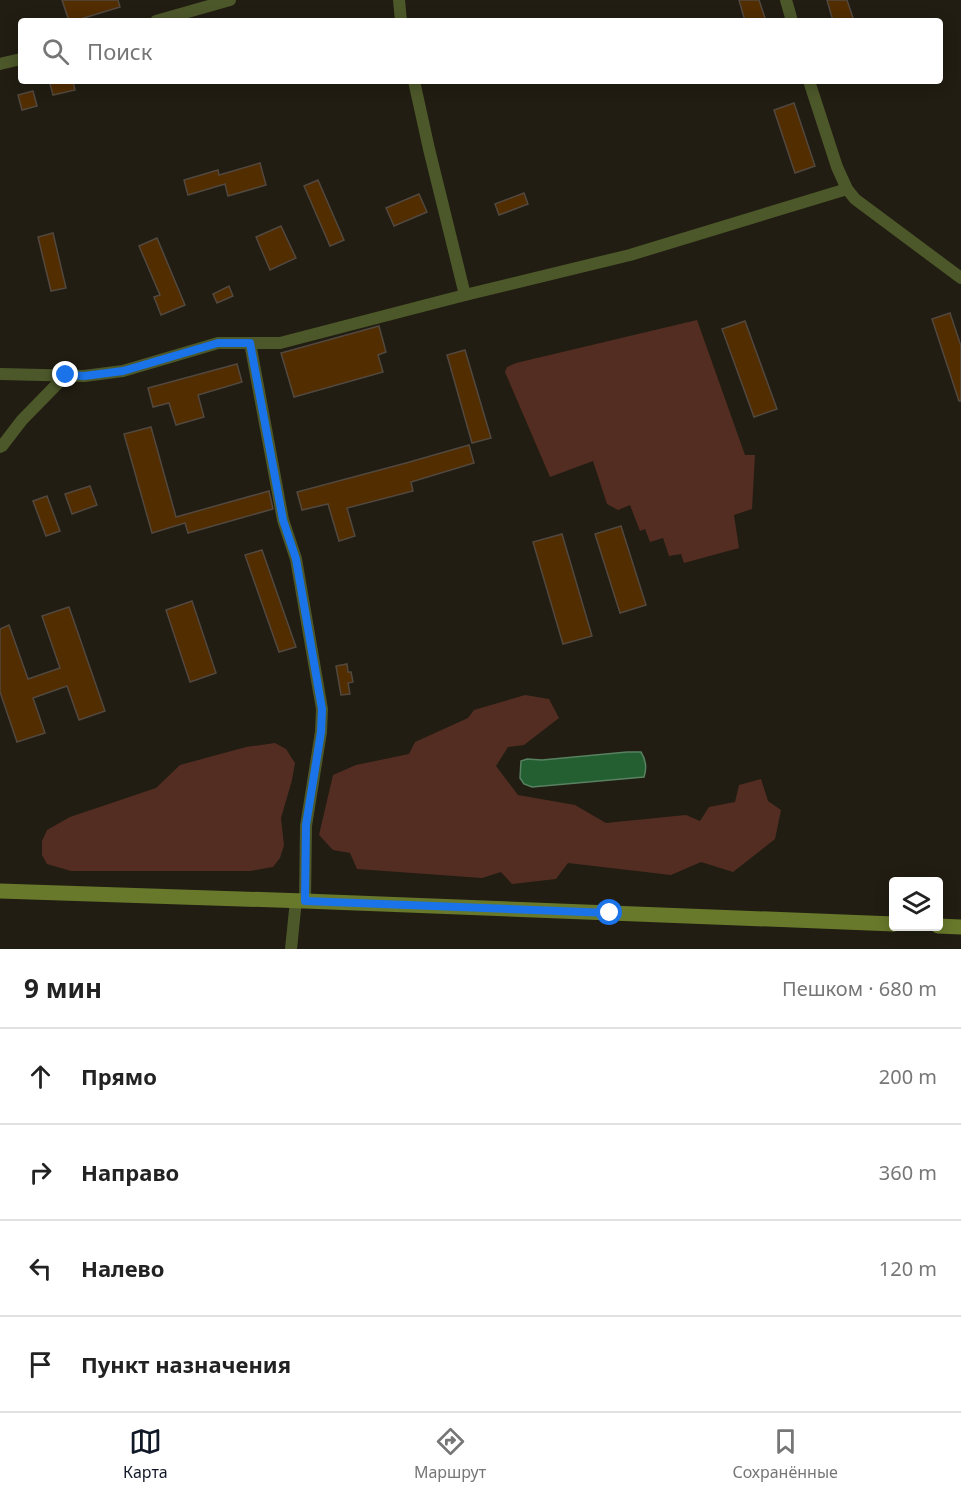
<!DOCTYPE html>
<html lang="ru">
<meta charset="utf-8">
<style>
:root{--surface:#fff;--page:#f6f6f6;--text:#222;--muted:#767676;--line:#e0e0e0;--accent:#111827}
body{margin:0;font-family:"Noto Sans",sans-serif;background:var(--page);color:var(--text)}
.controls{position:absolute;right:18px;bottom:18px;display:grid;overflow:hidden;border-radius:6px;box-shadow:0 3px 15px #0003}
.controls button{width:54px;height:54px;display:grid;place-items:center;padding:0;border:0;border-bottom:2px solid var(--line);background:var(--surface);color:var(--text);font:30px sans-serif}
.stop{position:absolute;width:18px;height:18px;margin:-14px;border:4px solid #1a73e8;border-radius:50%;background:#fff}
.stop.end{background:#1a73e8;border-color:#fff;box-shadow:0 2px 6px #0008}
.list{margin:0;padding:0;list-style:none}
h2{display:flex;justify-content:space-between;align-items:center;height:78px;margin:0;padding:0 24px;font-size:26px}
h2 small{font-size:20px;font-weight:400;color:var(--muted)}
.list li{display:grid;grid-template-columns:39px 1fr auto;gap:18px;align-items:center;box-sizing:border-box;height:96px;padding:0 24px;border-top:2px solid var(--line)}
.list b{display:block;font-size:22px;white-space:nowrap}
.list em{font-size:20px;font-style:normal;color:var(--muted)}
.icon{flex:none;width:33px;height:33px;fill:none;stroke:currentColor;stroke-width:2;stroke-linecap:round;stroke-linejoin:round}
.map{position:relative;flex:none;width:961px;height:949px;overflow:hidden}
.search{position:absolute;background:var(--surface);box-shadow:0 3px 15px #0003;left:18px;right:18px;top:18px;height:66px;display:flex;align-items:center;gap:15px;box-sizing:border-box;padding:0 21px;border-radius:6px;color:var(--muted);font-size:22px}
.sheet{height:462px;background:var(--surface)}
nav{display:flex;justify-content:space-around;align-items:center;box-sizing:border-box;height:84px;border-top:2px solid var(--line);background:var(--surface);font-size:16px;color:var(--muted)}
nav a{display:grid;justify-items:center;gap:3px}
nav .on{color:var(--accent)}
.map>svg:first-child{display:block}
.green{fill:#532d22}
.water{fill:#245f32;stroke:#588160;stroke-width:1.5}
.building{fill:#512d00;stroke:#52483f;stroke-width:1.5}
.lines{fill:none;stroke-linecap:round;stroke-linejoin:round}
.street{stroke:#4d582a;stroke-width:12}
.secondary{stroke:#68792b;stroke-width:15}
.route{stroke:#1a73e8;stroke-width:8}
</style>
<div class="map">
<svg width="961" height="949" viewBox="0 0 961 949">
<rect width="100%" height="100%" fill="#211d12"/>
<!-- green -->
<g class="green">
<polygon points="697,320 745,455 755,455 752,509 734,515 739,548 684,563 681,554 669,556 663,538 650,542 645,529 640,531 630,505 618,510 607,504 593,461 550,477 505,372 507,367 516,363"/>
<polygon points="525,695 549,699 559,718 524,745 508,747 496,766 518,795 575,805 606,823 686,815 700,821 709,807 735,802 739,785 761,779 768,801 781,810 775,839 733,872 701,862 671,875 568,863 556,879 512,884 501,872 482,878 357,869 350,853 333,850 319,835 333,775 356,765 409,754 415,742 468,718 474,710"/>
<polygon points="275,743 286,749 295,763 292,780 281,818 284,845 280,858 273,867 250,871 71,871 47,864 42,855 42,841 47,830 70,817 156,788 180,765 246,747"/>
</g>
<!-- water -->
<path class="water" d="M627 752H641C646 760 647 768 644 777L532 787 524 784 520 778 521 761 527 759 542 760Z"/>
<!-- building -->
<g class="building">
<polygon points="62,0 118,0 120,7 74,21 69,21"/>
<polygon points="739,0 759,0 766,21 745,21"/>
<polygon points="827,0 847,0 854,21 833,21"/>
<polygon points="63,81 73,81 75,90 53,95 50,84"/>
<polygon points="33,91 37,106 22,110 18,95"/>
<polygon points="794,103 815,166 795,173 774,110"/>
<polygon points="260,163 266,185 228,196 225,184 188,195 184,180 218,170 219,175"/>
<polygon points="318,180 344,240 330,246 304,186"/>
<polygon points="524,193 528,204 499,215 495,204"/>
<polygon points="419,194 427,212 394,226 386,208"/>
<polygon points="281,226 296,258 270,270 256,237"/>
<polygon points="53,233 66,288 51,291 38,237"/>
<polygon points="157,238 185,305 161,315 154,297 160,295 139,246"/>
<polygon points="229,286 233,296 217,303 213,294"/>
<polygon points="950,313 961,346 961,401 959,401 932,319"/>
<polygon points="745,321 777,409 754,417 722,329"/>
<polygon points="379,326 386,352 378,355 383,372 294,397 281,353"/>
<polygon points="465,350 491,438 472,443 447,355"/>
<polygon points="237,364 242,382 198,395 204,417 176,425 169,403 153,407 148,388"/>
<polygon points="151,427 176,517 269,491 273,509 188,533 185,523 152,533 124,434"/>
<polygon points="469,445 474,463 411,482 413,491 347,508 355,536 339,541 328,504 302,510 297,492 406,463"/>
<polygon points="90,486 97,505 72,514 65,494"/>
<polygon points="47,496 60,531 46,536 33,501"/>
<polygon points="621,526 646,605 620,613 595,534"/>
<polygon points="562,534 592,636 563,644 533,542"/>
<polygon points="262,550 296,647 279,652 245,555"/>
<polygon points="192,601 216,673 190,682 166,610"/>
<polygon points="69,607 105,711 79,720 67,686 33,698 45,733 17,742 0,692 0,629 9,625 28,679 60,668 42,616"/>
<polygon points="347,664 348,672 351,672 353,682 348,683 350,694 341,695 336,666"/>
</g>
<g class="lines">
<!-- street -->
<g class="street">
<polyline points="399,0 401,21"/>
<polyline points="786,0 792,21"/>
<polyline points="156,21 230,0"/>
<polyline points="0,64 21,59"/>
<polyline points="414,81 429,149 465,295"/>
<polyline points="809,81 837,167 847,189 855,199 961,278"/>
<polyline points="250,343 283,520 296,559 322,709 321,732 306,826 305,901"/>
<polyline points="0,374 84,376 123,371 218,343 280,343 465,295 630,255 847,189"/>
<polyline points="0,447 2,446 22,420 66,375"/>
<polyline points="291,949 296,900"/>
</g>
<!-- secondary -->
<g class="secondary">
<polyline points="0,891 305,901 894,924"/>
<polyline points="938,926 961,927"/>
</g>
</g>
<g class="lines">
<!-- route -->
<polyline class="route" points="66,375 84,376 123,371 218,343 250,343 283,520 296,559 322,709 321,732 306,825 305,901 610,913"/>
</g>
</svg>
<div class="controls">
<button><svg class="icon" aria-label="layers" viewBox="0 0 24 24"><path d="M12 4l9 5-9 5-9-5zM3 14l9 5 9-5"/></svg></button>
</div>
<div class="stop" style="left:610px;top:913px"></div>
<div class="stop end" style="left:66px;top:375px"></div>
<div class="search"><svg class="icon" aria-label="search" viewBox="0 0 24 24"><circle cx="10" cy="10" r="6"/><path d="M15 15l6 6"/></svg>Поиск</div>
</div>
<section class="sheet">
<h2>9 мин<small>Пешком · 680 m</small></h2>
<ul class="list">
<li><svg class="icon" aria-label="ahead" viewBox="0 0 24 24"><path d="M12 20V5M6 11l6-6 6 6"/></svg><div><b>Прямо</b></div><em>200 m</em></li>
<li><svg class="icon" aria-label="right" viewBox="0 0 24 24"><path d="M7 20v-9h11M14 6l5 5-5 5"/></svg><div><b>Направо</b></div><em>360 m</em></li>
<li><svg class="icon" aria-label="left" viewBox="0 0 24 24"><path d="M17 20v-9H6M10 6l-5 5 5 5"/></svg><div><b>Налево</b></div><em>120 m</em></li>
<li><svg class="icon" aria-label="arrive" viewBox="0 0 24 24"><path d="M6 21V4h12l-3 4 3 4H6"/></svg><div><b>Пункт назначения</b></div></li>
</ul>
</section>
<nav>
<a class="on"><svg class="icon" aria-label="map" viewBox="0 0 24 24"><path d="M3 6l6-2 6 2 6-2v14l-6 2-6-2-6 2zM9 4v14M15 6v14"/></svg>Карта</a>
<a><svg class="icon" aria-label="directions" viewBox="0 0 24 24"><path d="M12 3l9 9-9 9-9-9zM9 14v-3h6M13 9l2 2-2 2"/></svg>Маршрут</a>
<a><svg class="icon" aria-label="saved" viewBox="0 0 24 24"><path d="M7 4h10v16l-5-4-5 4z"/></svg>Сохранённые</a>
</nav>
